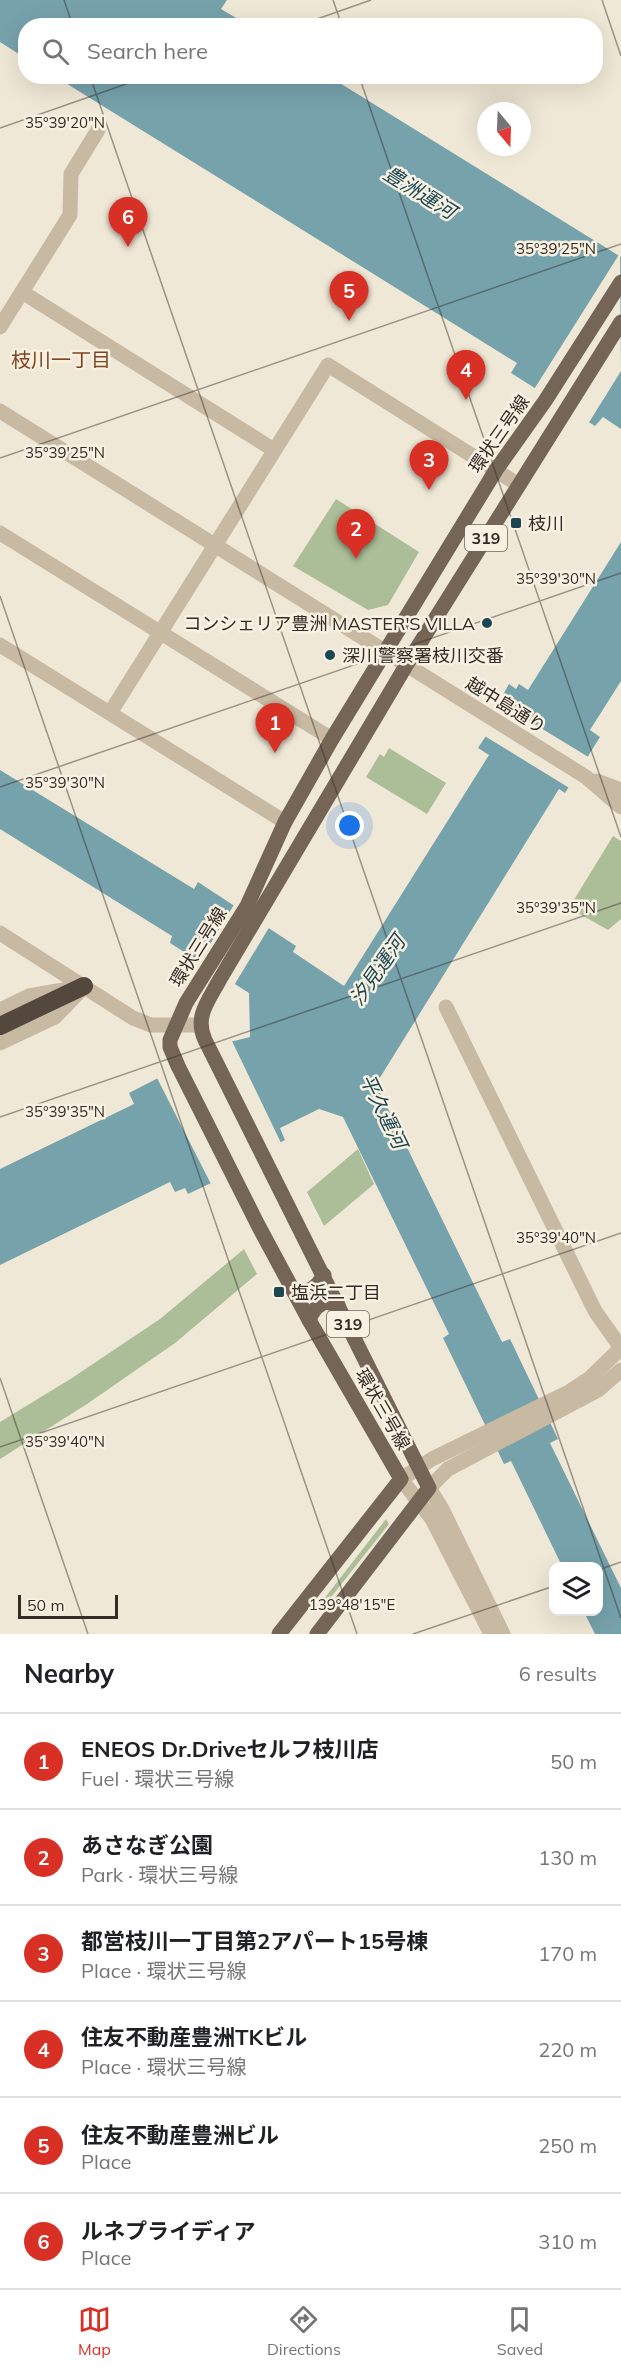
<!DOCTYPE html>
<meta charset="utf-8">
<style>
:root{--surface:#fff;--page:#f2f2f2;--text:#202124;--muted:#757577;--line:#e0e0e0;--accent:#d93025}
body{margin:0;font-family:Mulish,"Noto Sans JP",sans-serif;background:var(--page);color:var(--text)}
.controls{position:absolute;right:18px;bottom:18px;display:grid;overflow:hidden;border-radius:12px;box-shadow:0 6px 24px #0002}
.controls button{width:54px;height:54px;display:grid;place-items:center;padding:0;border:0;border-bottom:2px solid var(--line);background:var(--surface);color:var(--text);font:30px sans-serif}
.compass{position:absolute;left:477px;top:102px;width:54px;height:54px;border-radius:50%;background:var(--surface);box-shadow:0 6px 24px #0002;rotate:161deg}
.scale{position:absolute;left:18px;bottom:15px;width:100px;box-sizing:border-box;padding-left:6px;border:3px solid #332b25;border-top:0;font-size:16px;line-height:21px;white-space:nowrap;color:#332b25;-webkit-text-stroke:4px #f8f1e2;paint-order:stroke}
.you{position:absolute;left:350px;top:826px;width:21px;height:21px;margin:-15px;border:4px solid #fff;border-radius:50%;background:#1a73e8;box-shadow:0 0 0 9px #1a73e833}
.badge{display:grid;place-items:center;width:39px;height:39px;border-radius:50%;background:var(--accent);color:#fff;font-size:20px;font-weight:700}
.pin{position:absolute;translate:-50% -50px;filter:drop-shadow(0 2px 3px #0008)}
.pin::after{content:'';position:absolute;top:32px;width:21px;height:18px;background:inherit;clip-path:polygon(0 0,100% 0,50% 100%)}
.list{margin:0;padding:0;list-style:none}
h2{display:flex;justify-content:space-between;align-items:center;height:78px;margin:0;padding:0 24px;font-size:26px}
h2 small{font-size:20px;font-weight:400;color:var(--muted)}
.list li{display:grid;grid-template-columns:39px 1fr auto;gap:18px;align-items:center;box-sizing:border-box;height:96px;padding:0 24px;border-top:2px solid var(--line)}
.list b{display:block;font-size:22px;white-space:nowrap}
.list p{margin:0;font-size:20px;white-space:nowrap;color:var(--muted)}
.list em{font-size:20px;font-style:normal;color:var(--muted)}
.icon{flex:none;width:33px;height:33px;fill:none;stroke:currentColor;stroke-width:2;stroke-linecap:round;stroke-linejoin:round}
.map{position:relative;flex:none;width:621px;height:1634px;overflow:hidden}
.search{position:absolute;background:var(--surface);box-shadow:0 6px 24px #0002;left:18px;right:18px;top:18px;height:66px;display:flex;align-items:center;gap:15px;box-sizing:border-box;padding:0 21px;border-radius:24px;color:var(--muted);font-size:22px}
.sheet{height:654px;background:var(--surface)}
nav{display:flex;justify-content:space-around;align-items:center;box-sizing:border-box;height:84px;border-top:2px solid var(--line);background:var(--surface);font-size:16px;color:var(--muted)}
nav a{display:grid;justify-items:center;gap:3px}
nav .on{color:var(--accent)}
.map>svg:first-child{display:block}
.green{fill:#abbe97}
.water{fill:#76a2ac}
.pier{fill:#f0e8d6}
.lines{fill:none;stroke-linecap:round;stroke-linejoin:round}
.minor{stroke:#c8b9a3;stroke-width:15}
.major{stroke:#756556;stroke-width:15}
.highway{stroke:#54473c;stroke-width:18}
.ticks{fill:none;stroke:#332b25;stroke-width:1.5;stroke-opacity:0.45}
.poi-dot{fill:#1b4753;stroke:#f8f1e2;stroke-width:2}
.labels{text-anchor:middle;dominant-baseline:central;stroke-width:5;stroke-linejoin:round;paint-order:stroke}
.shield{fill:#f8f1e2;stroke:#6e665e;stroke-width:1.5}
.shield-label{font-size:16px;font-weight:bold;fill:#332b25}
.street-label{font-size:18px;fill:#332b25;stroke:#f8f1e2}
.poi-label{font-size:18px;fill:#332b25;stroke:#f8f1e2;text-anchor:start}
.water-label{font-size:20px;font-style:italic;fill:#1b4753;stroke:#f8f1e2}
.neighbourhood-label{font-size:20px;fill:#80451f;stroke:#f8f1e2}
.ticks-label{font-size:15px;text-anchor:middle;fill:#332b25;stroke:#f8f1e2;stroke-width:5;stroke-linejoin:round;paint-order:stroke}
</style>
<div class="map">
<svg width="621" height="1634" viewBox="0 0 621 1634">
<rect width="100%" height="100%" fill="#f0e8d6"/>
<!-- green -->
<g class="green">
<polygon points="336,499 419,552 388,605 368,610 293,566"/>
<polygon points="389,748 446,783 427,814 366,777 380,754 384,757"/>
<polygon points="613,836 621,841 621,919 608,930 569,908"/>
<polygon points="358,1149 374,1184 324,1226 307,1192"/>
<polygon points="244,1249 257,1274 175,1343 87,1404 0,1459 0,1422 72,1378 160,1319"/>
<polygon points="386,1519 389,1524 328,1601 324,1599"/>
</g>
<!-- water -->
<g class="water">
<polygon points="0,0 227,0 221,9 248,25 26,26 25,58 0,42"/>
<polygon points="56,77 330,77 621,257 621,429 603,417 595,426 511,373 517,363"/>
<polygon points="621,542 621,681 590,730 600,737 565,793 559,789 376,1084 502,1342 510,1339 558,1439 550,1443 621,1588 621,1634 595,1634 584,1612 598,1612 598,1566 562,1566 511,1461 504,1464 443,1338 449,1334 343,1117 319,1109 280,1128 285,1140 277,1144 280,1150 188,1194 185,1188 175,1192 170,1182 0,1265 0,1169 134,1104 129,1093 226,1043 250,1037 249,993 170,943 172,936 0,829 0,770 194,889 198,882 296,946 293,952 344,986 489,755 478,748 506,705 500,700 509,684 516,689 519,684 528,690"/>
</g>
<!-- pier -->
<g class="pier">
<polygon points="620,253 621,371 588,424 533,391"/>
<polygon points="500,703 590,758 571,789 483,735 502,705"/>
<polygon points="235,903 270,926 233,987 198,964"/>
<polygon points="231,1039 282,1145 283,1151 212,1186 156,1076"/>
</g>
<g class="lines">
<!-- minor -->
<g class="minor">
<polyline points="22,292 274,450"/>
<polyline points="0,327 70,215 71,174 98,130"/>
<polyline points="0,411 586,777 621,807"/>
<polyline points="0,533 332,739"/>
<polyline points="0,645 285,822"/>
<polyline points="110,713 328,365 519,485"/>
<polyline points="597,781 621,790"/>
<polyline points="0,933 133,1018 151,1025 199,1025"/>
<polyline points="446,1007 595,1311 621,1348"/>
<polyline points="0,1010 29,996 69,989"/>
<polyline points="0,1043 55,1017 80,991"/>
<polyline points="491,1634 432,1519 401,1479 432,1459 569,1392 590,1378 621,1348"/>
<polyline points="503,1634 442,1509 429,1488 448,1469 598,1390 621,1370"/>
</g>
<!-- major -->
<g class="major">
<path d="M294 1292C309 1292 316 1289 324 1275"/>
<path d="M309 1320C313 1310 316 1307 325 1302L338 1305"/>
<polyline points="279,1634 401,1479 309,1320 258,1225 178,1066 170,1047 170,1040 186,1003 247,906 285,822 332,739 496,470 545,401 621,282"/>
<path d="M317 1634 429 1488 205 1040C194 1016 209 1000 220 979L407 664 621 322"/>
</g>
<!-- highway -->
<polyline class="highway" points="0,1026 84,986"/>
</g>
<!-- ticks -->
<path class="ticks" d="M64 0 73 26M333 0 342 26M602 0 621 56M297 26 371 0M90 76 621 1618M359 76 621 837M0 128 149 76M0 458 621 244M0 596 357 1634M0 787 621 573M0 1117 621 903M0 1378 88 1634M0 1447 621 1233M598 1570 621 1562M413 1634 554 1586"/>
<!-- markers -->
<g class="poi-dot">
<rect x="510" y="517" width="12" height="12" rx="3"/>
<circle cx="487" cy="623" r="6"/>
<circle cx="330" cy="655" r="6"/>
<rect x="273" y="1286" width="12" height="12" rx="3"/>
</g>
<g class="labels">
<!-- shield labels -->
<g class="shield">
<rect x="465" y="525" width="42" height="26" rx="4.5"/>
<rect x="327" y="1311" width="42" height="26" rx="4.5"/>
</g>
<g class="shield-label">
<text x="486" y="538">319</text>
<text x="348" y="1324">319</text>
</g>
<!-- street labels -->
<g class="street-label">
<text transform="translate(499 434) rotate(-55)">環状三号線</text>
<text transform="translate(506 705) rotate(32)">越中島通り</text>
<text transform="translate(198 947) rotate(-58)">環状三号線</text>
<text transform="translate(383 1409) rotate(60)">環状三号線</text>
</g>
<!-- poi labels -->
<g class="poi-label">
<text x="528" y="523">枝川</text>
<text x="475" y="623" text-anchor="end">コンシェリア豊洲 MASTER'S VILLA</text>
<text x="342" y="655">深川警察署枝川交番</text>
<text x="291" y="1292">塩浜二丁目</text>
</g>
<!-- water labels -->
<g class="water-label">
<text transform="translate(420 192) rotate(32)">豊洲運河</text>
<text transform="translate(377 970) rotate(-55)">汐見運河</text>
<text transform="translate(384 1111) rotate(64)">平久運河</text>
</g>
<!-- neighbourhood labels -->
<g class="neighbourhood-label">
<text x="61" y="359">枝川一丁目</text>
</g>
</g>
<g class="ticks-label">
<text x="65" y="128">35°39'20"N</text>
<text x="556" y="254">35°39'25"N</text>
<text x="65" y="458">35°39'25"N</text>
<text x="556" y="584">35°39'30"N</text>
<text x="65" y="788">35°39'30"N</text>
<text x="556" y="913">35°39'35"N</text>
<text x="65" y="1117">35°39'35"N</text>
<text x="556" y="1243">35°39'40"N</text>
<text x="65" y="1447">35°39'40"N</text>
<text x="352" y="1610">139°48'15"E</text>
</g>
</svg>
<div class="controls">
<button><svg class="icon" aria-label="layers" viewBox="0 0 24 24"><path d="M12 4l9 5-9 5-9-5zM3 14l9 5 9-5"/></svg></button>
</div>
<svg class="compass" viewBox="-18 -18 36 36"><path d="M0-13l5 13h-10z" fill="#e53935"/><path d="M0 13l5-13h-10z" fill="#757577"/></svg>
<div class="scale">50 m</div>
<div class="you"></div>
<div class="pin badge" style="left:275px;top:753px">1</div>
<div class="pin badge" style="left:356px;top:559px">2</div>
<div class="pin badge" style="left:429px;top:490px">3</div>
<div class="pin badge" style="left:466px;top:400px">4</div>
<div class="pin badge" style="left:349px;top:321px">5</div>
<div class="pin badge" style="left:128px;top:247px">6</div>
<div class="search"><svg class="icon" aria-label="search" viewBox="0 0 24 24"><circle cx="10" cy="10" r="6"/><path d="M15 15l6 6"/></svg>Search here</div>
</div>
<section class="sheet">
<h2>Nearby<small>6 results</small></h2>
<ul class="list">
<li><span class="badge">1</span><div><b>ENEOS Dr.Driveセルフ枝川店</b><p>Fuel · 環状三号線</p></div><em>50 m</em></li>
<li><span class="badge">2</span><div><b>あさなぎ公園</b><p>Park · 環状三号線</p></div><em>130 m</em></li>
<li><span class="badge">3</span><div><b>都営枝川一丁目第2アパート15号棟</b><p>Place · 環状三号線</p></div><em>170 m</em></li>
<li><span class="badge">4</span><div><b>住友不動産豊洲TKビル</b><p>Place · 環状三号線</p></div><em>220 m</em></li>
<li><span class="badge">5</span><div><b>住友不動産豊洲ビル</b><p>Place</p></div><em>250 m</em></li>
<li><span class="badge">6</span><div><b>ルネプライディア</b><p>Place</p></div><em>310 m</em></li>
</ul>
</section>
<nav>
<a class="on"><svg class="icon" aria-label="map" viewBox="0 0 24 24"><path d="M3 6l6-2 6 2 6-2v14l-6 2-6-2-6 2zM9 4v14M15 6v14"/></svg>Map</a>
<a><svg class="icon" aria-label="directions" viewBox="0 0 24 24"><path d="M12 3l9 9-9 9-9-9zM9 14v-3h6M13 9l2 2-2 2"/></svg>Directions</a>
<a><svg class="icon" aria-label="saved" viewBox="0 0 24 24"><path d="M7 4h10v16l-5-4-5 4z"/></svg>Saved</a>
</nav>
